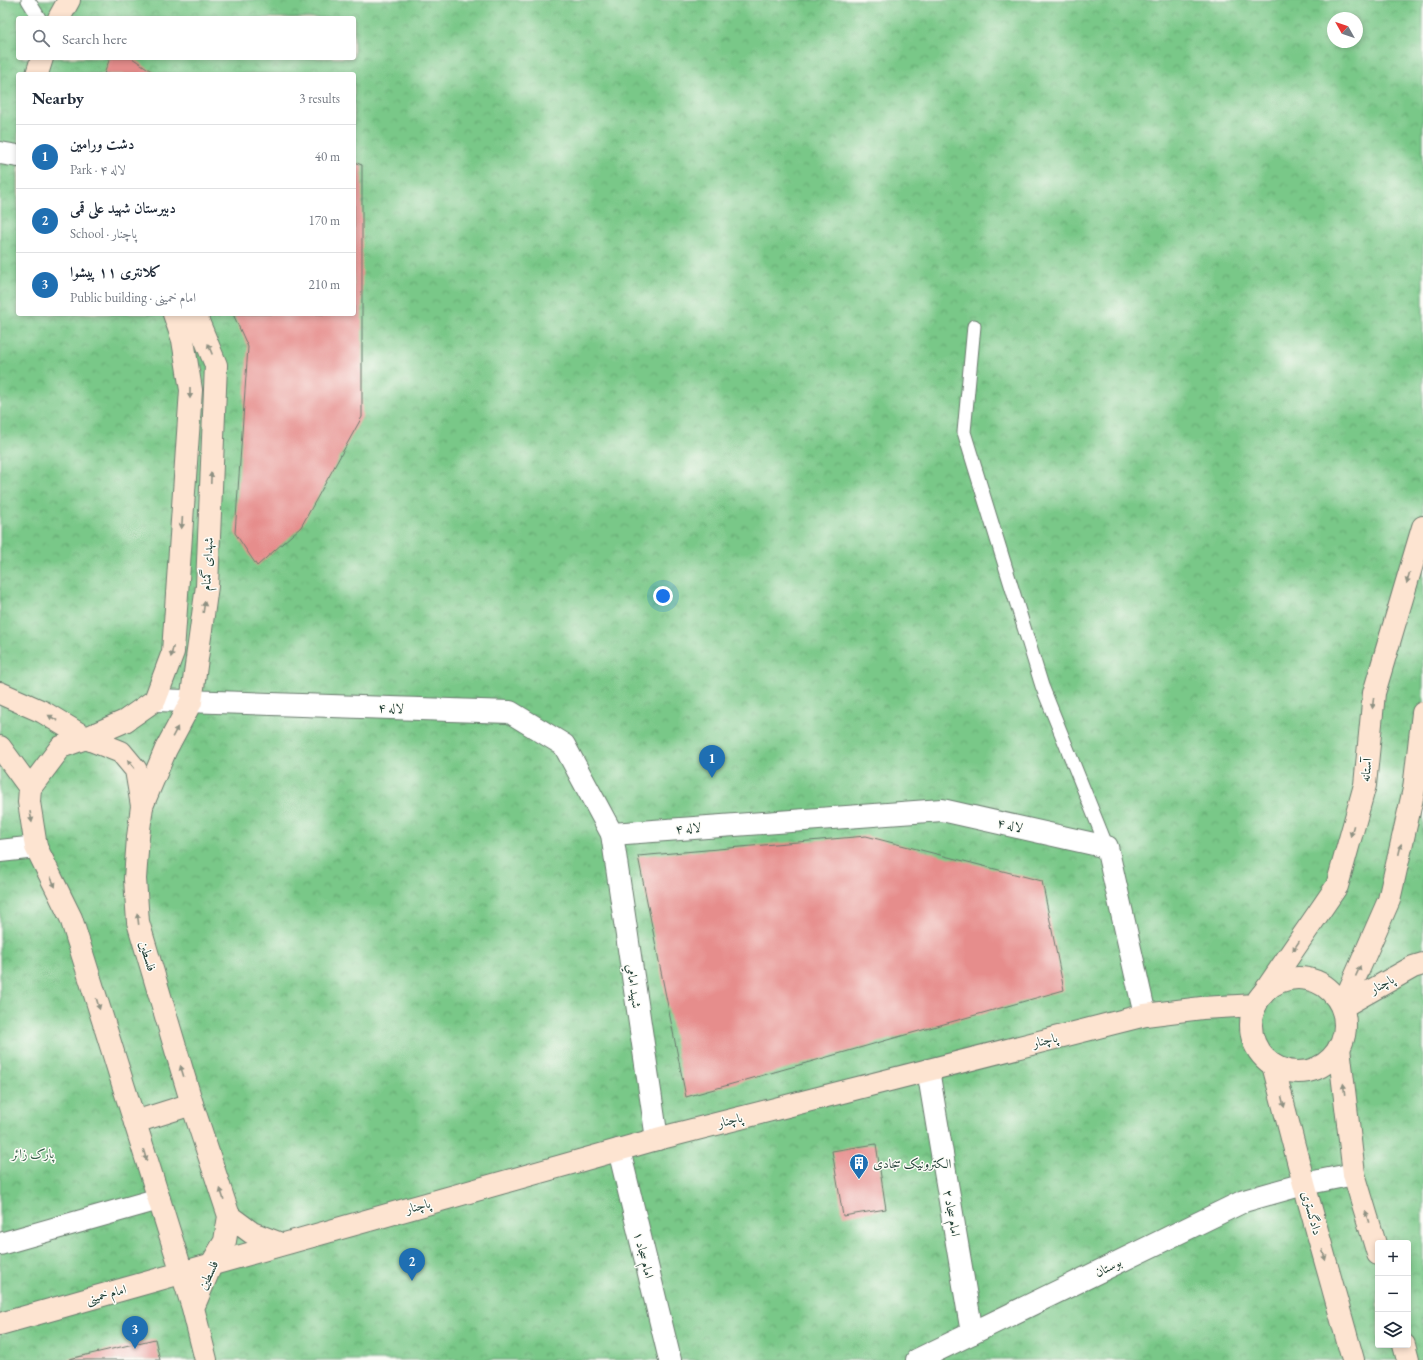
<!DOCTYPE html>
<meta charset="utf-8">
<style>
:root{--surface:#fff;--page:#f2f2f3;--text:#1f2937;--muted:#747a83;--line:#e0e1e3;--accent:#1f6fb2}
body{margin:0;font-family:"EB Garamond",Amiri,serif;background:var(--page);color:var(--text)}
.controls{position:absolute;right:12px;bottom:12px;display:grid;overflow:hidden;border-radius:4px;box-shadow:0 2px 6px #0003}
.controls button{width:36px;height:36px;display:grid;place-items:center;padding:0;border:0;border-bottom:1px solid var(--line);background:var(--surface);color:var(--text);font:20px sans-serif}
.compass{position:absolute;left:1327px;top:12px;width:36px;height:36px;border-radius:50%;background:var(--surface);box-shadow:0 2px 6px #0003;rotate:310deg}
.you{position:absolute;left:663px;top:596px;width:14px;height:14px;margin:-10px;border:3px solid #fff;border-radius:50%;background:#1a73e8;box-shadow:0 0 0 6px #1a73e833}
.badge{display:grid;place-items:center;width:26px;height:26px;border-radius:50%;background:var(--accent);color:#fff;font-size:13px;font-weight:700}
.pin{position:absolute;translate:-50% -33px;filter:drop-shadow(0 1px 2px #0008)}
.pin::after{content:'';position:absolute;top:21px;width:14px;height:12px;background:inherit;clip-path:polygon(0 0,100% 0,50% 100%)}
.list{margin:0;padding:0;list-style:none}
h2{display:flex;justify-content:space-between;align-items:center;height:52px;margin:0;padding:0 16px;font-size:17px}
h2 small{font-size:13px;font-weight:400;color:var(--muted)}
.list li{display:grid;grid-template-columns:26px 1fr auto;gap:12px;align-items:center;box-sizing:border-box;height:64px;padding:0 16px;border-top:1px solid var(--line)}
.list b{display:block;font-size:15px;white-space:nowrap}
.list p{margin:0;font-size:13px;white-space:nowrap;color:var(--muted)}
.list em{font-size:13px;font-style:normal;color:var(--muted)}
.icon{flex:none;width:22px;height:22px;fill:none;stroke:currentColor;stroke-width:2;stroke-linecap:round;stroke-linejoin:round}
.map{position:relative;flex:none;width:1423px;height:1360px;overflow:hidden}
.search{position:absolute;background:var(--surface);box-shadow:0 2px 6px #0003;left:16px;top:16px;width:340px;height:44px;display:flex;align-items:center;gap:10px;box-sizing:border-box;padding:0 14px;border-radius:4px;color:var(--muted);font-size:15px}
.panel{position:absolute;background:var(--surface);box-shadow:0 2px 6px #0003;left:16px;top:72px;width:340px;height:244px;border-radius:4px}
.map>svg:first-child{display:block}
.park{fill:url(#park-crowns);stroke:#4c825e;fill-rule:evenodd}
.building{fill:#e68d8c}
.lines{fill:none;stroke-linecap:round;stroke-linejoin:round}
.lane-casing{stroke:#6a7b6e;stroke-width:15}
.street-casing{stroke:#6a7b6e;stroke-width:24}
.secondary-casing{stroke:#6a7b6e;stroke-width:24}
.lane{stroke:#fff;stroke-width:13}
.street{stroke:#fff;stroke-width:22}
.secondary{stroke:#fde4d1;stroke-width:22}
.oneway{fill:#8e9082}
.labels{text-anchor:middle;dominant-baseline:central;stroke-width:3;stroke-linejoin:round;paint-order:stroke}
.street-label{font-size:13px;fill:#1f3d34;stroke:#fdfcf7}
.park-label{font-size:13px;fill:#366049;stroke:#fdfcf7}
.poi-label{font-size:13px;fill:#1f3d34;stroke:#fdfcf7;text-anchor:start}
</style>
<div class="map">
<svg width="1423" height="1360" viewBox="0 0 1423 1360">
<defs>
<pattern id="park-crowns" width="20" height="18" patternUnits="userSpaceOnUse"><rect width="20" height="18" fill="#79c888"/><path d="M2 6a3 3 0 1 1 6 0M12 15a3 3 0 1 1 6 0" fill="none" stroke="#63a470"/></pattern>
</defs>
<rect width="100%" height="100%" fill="#fdfcf7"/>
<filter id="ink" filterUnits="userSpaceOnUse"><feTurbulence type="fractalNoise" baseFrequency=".025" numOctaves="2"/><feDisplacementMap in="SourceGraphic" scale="8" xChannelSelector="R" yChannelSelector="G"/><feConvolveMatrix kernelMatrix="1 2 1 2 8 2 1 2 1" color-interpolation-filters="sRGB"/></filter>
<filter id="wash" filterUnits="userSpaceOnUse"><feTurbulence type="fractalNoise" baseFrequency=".012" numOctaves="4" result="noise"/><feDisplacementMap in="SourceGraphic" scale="16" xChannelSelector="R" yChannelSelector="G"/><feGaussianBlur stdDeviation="0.9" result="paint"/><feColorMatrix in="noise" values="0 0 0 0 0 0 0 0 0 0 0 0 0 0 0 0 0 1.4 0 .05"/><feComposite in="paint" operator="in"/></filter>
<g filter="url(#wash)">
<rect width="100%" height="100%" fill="#f5edda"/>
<!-- park -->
<path class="park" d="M0 0H1423V1360H0ZM18 18H354V58H18ZM1333 18H1357V42H1333ZM18 74H354V314H18ZM1378 1243H1408V1345H1378Z"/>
<g id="blocks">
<!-- building -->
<g class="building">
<polygon points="110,58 132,58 156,74 104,74"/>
<polygon points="354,162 362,165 362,417 301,527 257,566 235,533 248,347 233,314 354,314"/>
<polygon points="866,836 1042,881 1064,990 686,1097 638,856"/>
<polygon points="876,1144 886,1209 843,1216 832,1151"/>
<polygon points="155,1339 160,1360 69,1360 69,1359"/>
</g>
</g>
</g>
<g filter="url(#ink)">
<use href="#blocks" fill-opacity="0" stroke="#6a7b6e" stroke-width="1"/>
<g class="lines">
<!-- lane casing -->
<g class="lane-casing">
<g id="lane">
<polyline points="28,0 39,18"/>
<polyline points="974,326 964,432 1042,686 1107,847"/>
</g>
</g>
<!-- street casing -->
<g class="street-casing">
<g id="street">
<polyline points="0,153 18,156"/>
<polyline points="155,700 510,712 564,745 612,834 942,810 1107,847 1145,1015"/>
<polyline points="612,834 657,1139"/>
<polyline points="0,851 36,847"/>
<polyline points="928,1070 972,1333"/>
<polyline points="619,1150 670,1360"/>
<polyline points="0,1244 159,1199"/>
<polyline points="917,1360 1244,1201 1304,1184 1354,1174"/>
</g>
</g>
<!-- secondary casing -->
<g class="secondary-casing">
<g id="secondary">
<polyline points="59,18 69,0"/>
<polyline points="37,74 42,58"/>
<polyline points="0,693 43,712 86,738 125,721 155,700 173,652 191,390 183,340 174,314"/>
<polyline points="0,747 30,788"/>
<polyline points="142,806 166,749 191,702 207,586 216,365 195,314"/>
<circle cx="1298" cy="1025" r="47"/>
<polyline points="1263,994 1337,886 1365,785 1374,693 1423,527"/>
<polyline points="1342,1007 1389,900 1414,789 1423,713"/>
<polyline points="1342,1007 1413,967 1423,964"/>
<polyline points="1339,1048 1354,1174 1378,1254"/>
<polyline points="1273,1065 1304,1184 1353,1360"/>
<polyline points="135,1122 192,1104"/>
<polyline points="229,1216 252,1233 281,1244"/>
<polyline points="193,1308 211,1265 225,1241 229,1216 192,1104 138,922 135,879 138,837 142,806 136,770 121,752 86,738 61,747 30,788 29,802 36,847 71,918 193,1308 206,1360"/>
<polyline points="0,1324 657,1139 1145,1015 1202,1008 1256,1005"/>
<polyline points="1404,1345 1408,1360"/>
</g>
</g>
<!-- lane -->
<use href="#lane" class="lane"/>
<!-- street -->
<use href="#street" class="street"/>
<!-- secondary -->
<use href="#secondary" class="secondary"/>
</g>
<!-- one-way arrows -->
<defs><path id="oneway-solid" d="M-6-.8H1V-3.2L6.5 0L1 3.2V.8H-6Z"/></defs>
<g class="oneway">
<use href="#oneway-solid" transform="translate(210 349) rotate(-112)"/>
<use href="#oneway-solid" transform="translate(190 393) rotate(90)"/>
<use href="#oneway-solid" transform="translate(211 478) rotate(-88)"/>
<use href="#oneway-solid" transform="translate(182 523) rotate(94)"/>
<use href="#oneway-solid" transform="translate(1408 578) rotate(106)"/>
<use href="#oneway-solid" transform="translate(204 607) rotate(-82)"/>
<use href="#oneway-solid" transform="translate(172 652) rotate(102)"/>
<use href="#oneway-solid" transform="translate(1373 703) rotate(96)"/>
<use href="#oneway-solid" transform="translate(53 718) rotate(-149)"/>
<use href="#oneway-solid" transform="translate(175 732) rotate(-62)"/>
<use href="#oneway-solid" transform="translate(131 764) rotate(-129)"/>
<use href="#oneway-solid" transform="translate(31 817) rotate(80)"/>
<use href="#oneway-solid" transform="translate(1352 831) rotate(106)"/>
<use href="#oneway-solid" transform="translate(1400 849) rotate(-77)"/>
<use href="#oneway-solid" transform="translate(53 882) rotate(64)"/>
<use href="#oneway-solid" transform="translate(138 919) rotate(-97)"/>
<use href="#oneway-solid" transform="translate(1296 946) rotate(124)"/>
<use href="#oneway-solid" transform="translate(1358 971) rotate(-66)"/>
<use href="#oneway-solid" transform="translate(98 1004) rotate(73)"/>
<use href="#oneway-solid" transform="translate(182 1071) rotate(-107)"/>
<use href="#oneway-solid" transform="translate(1344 1089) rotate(-97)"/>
<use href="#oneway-solid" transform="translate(1283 1102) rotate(76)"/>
<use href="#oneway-solid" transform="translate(145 1155) rotate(73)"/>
<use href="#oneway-solid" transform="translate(222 1194) rotate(-108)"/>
<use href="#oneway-solid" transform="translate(1367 1217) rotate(-107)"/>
<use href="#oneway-solid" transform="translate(1324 1255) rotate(74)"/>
</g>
</g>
<!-- icons -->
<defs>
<g id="building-pin" transform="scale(1)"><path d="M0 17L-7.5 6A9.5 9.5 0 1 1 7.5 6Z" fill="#1f6fb2" stroke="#fdfcf7"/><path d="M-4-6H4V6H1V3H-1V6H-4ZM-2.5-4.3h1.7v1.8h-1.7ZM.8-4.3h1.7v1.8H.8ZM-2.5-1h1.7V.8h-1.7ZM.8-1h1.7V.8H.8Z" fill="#fff"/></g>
</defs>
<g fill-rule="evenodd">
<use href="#building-pin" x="859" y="1163"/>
</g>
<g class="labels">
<!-- street labels -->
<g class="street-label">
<text transform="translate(207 564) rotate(-87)">شهدای گمنام</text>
<text transform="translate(391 708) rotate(2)">لاله ۴</text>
<text transform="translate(1366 770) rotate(-84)">آستانه</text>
<text transform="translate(1010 825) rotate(13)">لاله ۴</text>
<text transform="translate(688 828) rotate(-4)">لاله ۴</text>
<text transform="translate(148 956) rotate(73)">فلسطین</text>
<text transform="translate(1382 984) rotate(-29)">پاچنار</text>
<text transform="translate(634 986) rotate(82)">شهيد امامي</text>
<text transform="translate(1045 1040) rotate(-14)">پاچنار</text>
<text transform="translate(730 1120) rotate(-14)">پاچنار</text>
<text transform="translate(418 1206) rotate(-15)">پاچنار</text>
<text transform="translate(952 1213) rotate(80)">امام سجاد ۲</text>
<text transform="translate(1312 1213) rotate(74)">دادگستری</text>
<text transform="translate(644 1255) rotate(76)">امام سجاد ۱</text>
<text transform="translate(1108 1267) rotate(-26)">بوستان</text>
<text transform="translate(208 1275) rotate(-65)">فلسطین</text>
<text transform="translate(106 1294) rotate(-15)">امام خمینی</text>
</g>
<!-- park labels -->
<g class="park-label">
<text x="33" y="1153">پارک زائر</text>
</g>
<!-- poi labels -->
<g class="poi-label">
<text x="873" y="1163">الکترونیک سجادی</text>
</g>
</g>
</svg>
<div class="controls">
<button>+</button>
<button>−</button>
<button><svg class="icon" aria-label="layers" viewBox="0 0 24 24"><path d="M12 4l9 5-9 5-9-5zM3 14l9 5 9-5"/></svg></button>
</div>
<svg class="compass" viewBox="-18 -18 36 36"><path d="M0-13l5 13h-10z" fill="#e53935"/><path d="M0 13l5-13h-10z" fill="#747a83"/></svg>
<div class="you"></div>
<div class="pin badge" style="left:712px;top:778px">1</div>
<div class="pin badge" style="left:412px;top:1281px">2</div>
<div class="pin badge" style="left:135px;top:1349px">3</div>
<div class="search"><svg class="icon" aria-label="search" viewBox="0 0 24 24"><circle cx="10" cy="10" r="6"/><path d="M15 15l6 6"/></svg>Search here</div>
<section class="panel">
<h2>Nearby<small>3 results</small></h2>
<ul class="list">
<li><span class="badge">1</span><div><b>دشت ورامین</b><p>Park · لاله ۴</p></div><em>40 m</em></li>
<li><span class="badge">2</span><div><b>دبیرستان شهید علی قمی</b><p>School · پاچنار</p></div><em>170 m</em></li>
<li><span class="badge">3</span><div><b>کلانتری ۱۱ پیشوا</b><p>Public building · امام خمینی</p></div><em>210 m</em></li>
</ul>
</section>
</div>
